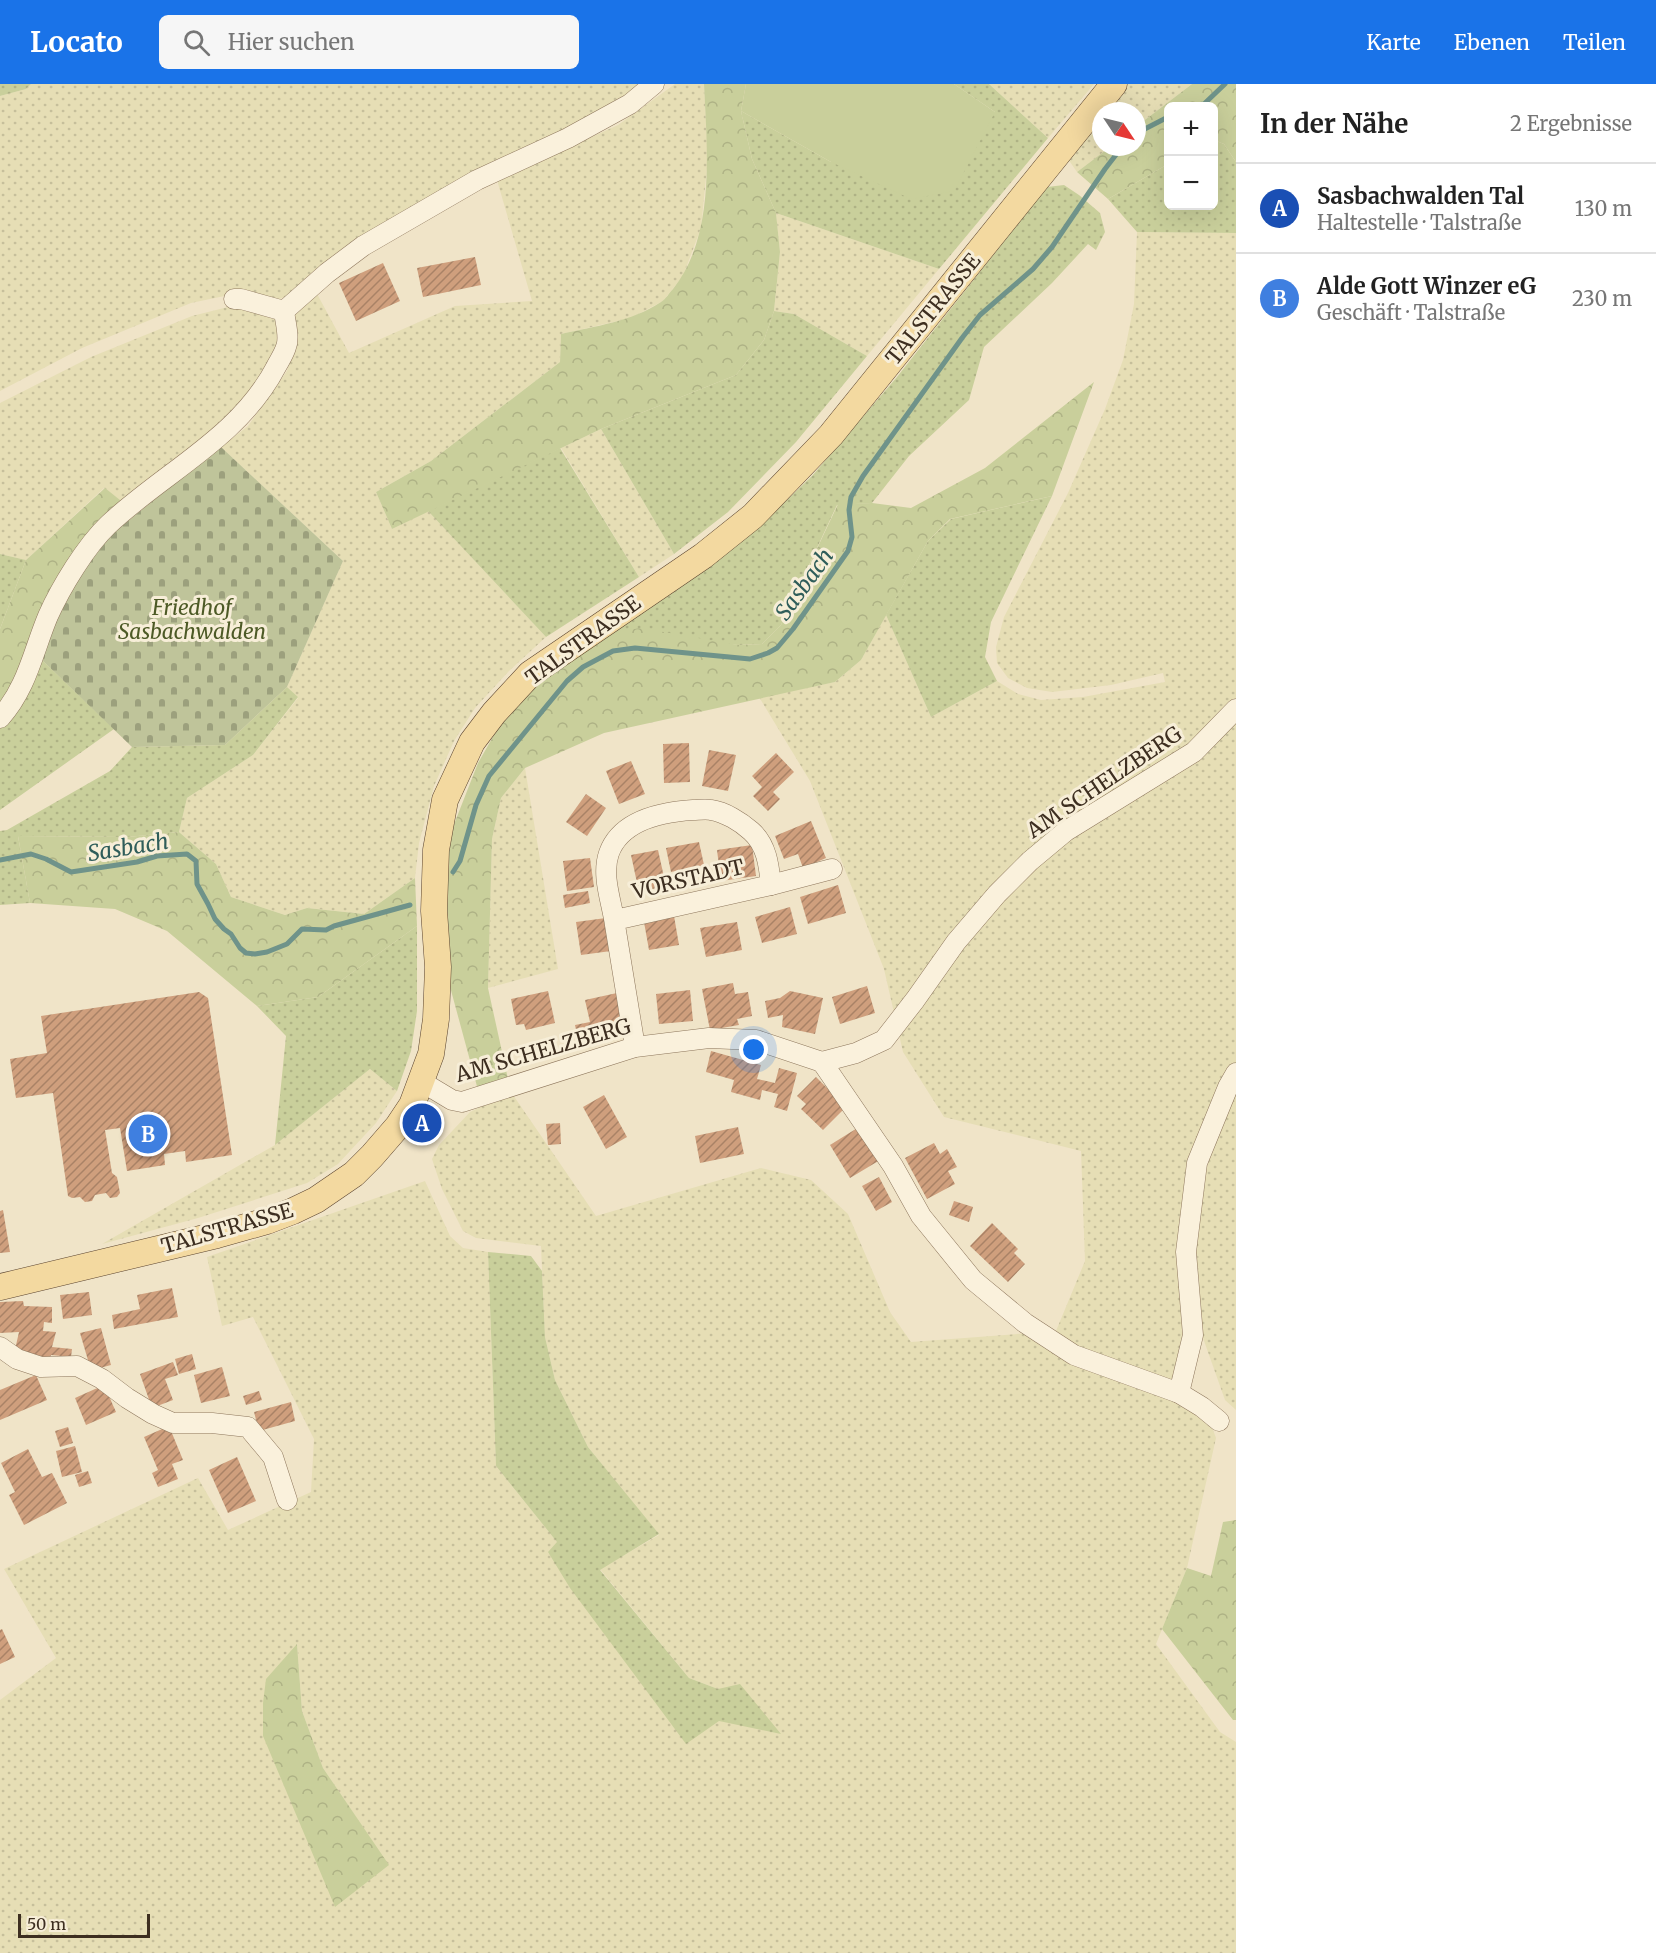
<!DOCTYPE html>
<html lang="de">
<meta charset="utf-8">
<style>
:root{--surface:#fff;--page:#f6f6f6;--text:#222;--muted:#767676;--line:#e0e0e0;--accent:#1a73e8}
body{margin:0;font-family:Merriweather,serif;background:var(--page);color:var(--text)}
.controls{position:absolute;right:18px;top:18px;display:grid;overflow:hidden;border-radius:9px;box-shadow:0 6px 24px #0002}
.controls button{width:54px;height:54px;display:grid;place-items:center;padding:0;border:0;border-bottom:2px solid var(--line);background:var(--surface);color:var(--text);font:30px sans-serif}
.compass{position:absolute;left:1092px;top:18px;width:54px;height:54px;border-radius:50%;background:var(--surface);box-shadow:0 6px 24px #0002;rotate:125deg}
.scale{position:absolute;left:18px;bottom:15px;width:132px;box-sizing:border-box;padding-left:6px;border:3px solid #3d2e20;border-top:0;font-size:16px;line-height:21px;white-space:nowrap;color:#3d2e20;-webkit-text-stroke:4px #f7eed8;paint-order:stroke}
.you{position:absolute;left:754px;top:966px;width:21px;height:21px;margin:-15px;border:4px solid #fff;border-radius:50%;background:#1a73e8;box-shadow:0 0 0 9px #1a73e833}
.badge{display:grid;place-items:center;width:39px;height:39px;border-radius:50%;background:var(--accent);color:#fff;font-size:20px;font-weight:700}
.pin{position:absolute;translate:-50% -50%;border:3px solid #fff;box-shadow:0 2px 6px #0006}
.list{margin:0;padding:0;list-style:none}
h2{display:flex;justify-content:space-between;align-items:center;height:78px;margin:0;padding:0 24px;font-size:26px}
h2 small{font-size:20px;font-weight:400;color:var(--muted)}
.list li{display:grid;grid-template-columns:39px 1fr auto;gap:18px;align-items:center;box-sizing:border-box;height:90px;padding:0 24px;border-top:2px solid var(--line)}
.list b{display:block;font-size:22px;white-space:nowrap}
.list p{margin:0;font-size:20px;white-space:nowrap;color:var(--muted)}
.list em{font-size:20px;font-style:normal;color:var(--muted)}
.icon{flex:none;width:33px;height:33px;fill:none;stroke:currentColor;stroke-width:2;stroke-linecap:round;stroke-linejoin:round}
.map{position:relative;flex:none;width:1236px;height:1869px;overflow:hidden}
header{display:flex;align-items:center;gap:36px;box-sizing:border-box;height:84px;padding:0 30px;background:var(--accent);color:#fff}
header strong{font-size:28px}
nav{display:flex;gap:33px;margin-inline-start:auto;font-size:21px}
.search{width:420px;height:54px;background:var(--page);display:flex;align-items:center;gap:15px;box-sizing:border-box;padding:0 21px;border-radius:9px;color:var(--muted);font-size:22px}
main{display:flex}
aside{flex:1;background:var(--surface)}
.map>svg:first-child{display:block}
.farmland{fill:url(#farmland-dots);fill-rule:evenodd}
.grass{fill:url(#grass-dots)}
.forest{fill:url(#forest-crowns)}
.cemetery{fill:url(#cemetery-stones)}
.pitch{fill:#c9cf9b}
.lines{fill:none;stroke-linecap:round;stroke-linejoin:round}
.stream{stroke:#6f938a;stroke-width:5}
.building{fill:url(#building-hatch)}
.minor-casing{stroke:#8d765c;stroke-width:21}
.major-casing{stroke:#5b4430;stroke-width:27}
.minor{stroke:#faf1dc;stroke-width:20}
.major{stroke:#f3d9a0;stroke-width:26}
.labels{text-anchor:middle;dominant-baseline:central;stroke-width:6;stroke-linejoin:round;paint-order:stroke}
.street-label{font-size:21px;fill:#3d2e20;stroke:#f7eed8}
.park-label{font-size:21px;font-style:italic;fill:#4d5a26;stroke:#f7eed8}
.water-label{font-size:22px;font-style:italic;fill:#2f5d5a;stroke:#f7eed8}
</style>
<header>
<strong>Locato</strong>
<div class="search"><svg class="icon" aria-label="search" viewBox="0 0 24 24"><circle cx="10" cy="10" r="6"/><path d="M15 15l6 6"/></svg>Hier suchen</div>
<nav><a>Karte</a><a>Ebenen</a><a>Teilen</a></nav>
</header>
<main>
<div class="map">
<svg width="1236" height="1869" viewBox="0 0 1236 1869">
<defs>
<pattern id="farmland-dots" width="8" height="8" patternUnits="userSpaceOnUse" patternTransform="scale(1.5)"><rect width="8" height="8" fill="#e6deb5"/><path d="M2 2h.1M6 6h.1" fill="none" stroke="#c6bf9b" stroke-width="1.8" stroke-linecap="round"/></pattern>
<pattern id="grass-dots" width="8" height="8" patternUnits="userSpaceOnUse" patternTransform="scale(1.5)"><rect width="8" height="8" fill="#c9cf9b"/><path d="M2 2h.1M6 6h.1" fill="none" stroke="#aeb285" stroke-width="1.8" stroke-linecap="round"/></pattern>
<pattern id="forest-crowns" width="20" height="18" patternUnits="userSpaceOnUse" patternTransform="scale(1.5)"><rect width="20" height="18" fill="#c9cf9b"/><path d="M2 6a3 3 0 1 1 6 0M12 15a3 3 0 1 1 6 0" fill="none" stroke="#aeb285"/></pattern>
<pattern id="cemetery-stones" width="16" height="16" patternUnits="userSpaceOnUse" patternTransform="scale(1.5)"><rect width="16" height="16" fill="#bfc49a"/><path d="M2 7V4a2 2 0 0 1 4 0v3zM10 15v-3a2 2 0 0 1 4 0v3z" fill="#9ca07d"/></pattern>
<pattern id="building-hatch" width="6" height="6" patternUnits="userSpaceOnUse" patternTransform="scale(1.5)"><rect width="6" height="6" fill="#cf9f7d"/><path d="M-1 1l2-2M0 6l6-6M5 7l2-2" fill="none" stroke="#a98266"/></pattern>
</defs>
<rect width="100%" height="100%" fill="#f0e4c8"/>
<!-- farmland -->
<g class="farmland">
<polygon points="31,0 646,0 296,209 279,215 234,210 191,219 82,264 0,307 0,12 26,5"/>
<polygon points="675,0 704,0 708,74 701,144 683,192 663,217 631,234 561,250 560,278 431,377 376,408 392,445 428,427 546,553 509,587 475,624 454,657 434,702 419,759 415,794 364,830 307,824 285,831 231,813 216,780 179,748 187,714 253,671 298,614 287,603 343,477 221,363 248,342 287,287 294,258 294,229 316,208 349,269 455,222 532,217 497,96 618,41"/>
<polygon points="989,0 1094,0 1048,54"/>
<polygon points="1128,0 1192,0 1137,42 1137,27 1107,27"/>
<polygon points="1101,34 1101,63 1110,63 1077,88 1068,75"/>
<polygon points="776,129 939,185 867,272 794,230 774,227 780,168"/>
<path d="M1137 148 1236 149V985L1188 1099V1242L1182 1315 1208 1332 1216 1354 1187 1484 1156 1560 1220 1648 1236 1658V1869H0V1616L56 1574 4 1485 198 1394 228 1446 311 1408 314 1355 253 1233 222 1242 207 1173 425 1097 450 1152 463 1164 488 1168 496 1382 558 1459 686 1659 718 1605 689 1594 600 1485 659 1451 588 1363 555 1296 545 1253 541 1162 476 1154 463 1147 442 1105 432 1075 439 1061 470 1028 511 1008 596 1132 761 1084 811 1096 848 1130 890 1228 911 1258 1056 1247 1085 1177 1081 1067 944 1033 903 968 884 885 810 697 759 613 835 598 861 576 886 531 931 633 997 597 1018 610 1041 616 1083 613 1165 598 1163 589 1111 601 1052 608 1027 604 1008 594 997 579 996 563 1004 533 1068 409 1105 325 1123 276 1134 220ZM297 1560 302 1627 323 1684 388 1781 263 1619Z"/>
<polygon points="236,221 271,230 281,243 278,274 215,352 125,420 104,404 26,476 0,470 0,319 91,273 192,232"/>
<polygon points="601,345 674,470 639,493 561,364"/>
<polygon points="525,684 558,885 488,904 492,755 501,714"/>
<polygon points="370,985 397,1007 376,1039 338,1080 307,1099 198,1134 102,1160 275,1061"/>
<polygon points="1236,1007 1236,1326 1225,1316 1203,1254 1194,1163 1200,1107 1217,1048"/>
</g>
<!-- grass -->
<g class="grass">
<polygon points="0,0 31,0 26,5 0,12"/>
<polygon points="954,0 989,0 1048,54 939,185 776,129 752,75 741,27 831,78 995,28"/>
<polygon points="1214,56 1224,60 1236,78 1236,149 1137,148 1108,115 1168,80 1168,122 1214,122"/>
<polygon points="1064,101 1079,111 1100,129 1105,148 1096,166 1088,160 1052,199 984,263 969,316 909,372 872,419 837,421 781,541 762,560 738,561 608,549 764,438 812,392 897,293 1047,103"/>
<polygon points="774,227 794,230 867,272 796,358 728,428 674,470 601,345 736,291 764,256"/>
<polygon points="560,364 639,493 546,553 428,427"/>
<polygon points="1052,412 991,538 985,573 997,597 931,633 886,531 928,457 951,435"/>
<polygon points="0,470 26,476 0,545"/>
<polygon points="41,575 114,645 0,726 0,645 24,614"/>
<polygon points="287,603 298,613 253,671 187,714 179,748 127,753 18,752 30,819 0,821 0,747 7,746 110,687 132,663 225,661"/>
<polygon points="417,842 417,927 411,967 397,1007 370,985 275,1061 286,952 257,922 318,913"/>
<polygon points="488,1168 531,1172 542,1187 545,1253 555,1296 588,1363 659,1450 600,1486 689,1594 718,1605 740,1600 781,1650 719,1637 686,1660 570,1504 548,1468 557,1458 496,1382"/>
</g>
<!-- forest -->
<g class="forest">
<path d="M704 0H746L741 27 752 75 776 129 780 168 774 227 764 256 736 291 601 345 392 445 376 408 431 377 560 278 561 250C595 242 631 238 661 218 666 215 669 209 673 205 716 151 707 65 704 0Z"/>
<polygon points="1192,0 1236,0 1236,78 1224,60 1214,56 1214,22 1168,22 1168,80 1108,115 1077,88 1110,63 1137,63 1137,42"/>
<polygon points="1094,298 1052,412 950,435 928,457 861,576 835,598 604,649 525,684 501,714 492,755 488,904 508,995 478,1006 449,899 444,815 451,748 478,679 506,630 537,597 608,549 641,544 738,561 762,560 781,541 838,420 872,419 911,424 985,384"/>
<polygon points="105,404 125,420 0,623 0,545 26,476"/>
<polygon points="179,748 216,780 231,813 285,831 307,824 364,830 415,794 417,842 318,913 257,922 167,847 115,825 30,819 18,752 127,753"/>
<polygon points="1236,1436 1236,1636 1233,1636 1162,1545 1187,1484 1211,1492 1223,1438"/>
<polygon points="297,1560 302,1627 323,1684 389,1781 335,1823 263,1652 263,1619 266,1595"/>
</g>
<!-- cemetery -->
<polygon class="cemetery" points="221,363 343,477 287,603 225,661 132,663 41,575 54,539 80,491 112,450 176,398"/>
<!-- pitch -->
<polygon class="pitch" points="746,0 954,0 995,28 954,107 911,115 831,78 741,27"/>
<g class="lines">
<!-- stream -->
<g class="stream">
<polyline points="1189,22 1204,20 1225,0"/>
<polyline points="1137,49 1168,33"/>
<polyline points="0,776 31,770 46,775 71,788 137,778 157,772 187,770 196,777 197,800 208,820 215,835 224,845 231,850 240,864 246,869 255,870 267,868 287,860 302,845 326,846 334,842 410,821"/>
<polyline points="453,788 460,777 476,721 489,692 567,597 583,583 613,567 635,564 750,575 768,569 777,564 793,545 848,467 852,453 849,426 851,413 863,392 962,254 980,231 1033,185 1052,163 1105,85 1122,63"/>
</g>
</g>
<!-- building -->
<g class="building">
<polygon points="475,173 481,201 423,213 417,184"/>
<polygon points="383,179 400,217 356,237 339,199"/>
<polygon points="689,659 690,698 664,699 663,660"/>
<polygon points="709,666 736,671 728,707 702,702"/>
<polygon points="776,669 794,688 773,708 780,715 768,727 753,712 762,703 752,692"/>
<polygon points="631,677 645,710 619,720 606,687"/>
<polygon points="586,710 606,724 587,752 566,738"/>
<polygon points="811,737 826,774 803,784 798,770 784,775 775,752"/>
<polygon points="699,758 704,781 671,788 666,764"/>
<polygon points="752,761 756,792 721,797 717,766"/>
<polygon points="658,766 666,802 639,808 631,771"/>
<polygon points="590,774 594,803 567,807 563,777"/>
<polygon points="838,801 846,829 808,840 800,813"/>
<polygon points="588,807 590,819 565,824 563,811"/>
<polygon points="790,823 797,850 762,859 755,833"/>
<polygon points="674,832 679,861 649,866 644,838"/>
<polygon points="606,834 611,867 581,871 576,838"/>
<polygon points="737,838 742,866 706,873 700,844"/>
<polygon points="733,899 735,910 748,908 752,932 737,935 739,941 710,946 702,905"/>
<polygon points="867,902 875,929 840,940 832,913"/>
<polygon points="690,906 693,937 659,940 656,910"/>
<polygon points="548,907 555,939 526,946 524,940 516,941 511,915"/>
<polygon points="790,907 823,914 815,950 782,943 783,931 768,934 765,917 780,914"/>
<polygon points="199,908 208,914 232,1071 186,1078 185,1067 164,1070 165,1081 127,1087 120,1044 105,1046 112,1089 117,1093 120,1109 117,1113 110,1114 106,1109 95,1111 92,1117 85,1118 80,1113 72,1114 68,1112 53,1009 16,1014 10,975 47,969 41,932"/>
<polygon points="617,909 623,939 593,945 596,957 579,960 575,941 590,938 585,916"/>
<polygon points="711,967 761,981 757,995 775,999 779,984 797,989 787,1027 774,1023 778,1010 762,1006 760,1016 731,1008 734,996 706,988"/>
<polygon points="816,993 846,1023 823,1046 801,1025 806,1020 797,1012"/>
<polygon points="604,1011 627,1053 606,1065 583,1023"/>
<polygon points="427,1035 432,1039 425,1050 419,1047"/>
<polygon points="560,1039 561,1060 548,1061 546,1040"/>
<polygon points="738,1043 744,1070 700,1079 695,1052"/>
<polygon points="859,1043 880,1076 850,1094 830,1061"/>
<polygon points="934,1059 940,1070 947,1065 957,1083 948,1087 955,1100 927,1115 905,1074"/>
<polygon points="879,1093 892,1118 876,1127 862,1102"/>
<polygon points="954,1117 973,1123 969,1138 949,1131"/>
<polygon points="3,1126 10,1168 0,1169 0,1127"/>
<polygon points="992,1139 1018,1165 1014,1169 1025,1180 1008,1198 970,1162"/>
<polygon points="172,1204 178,1233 114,1245 112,1231 140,1225 137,1211"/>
<polygon points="89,1208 92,1231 63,1235 60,1211"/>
<polygon points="23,1217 24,1222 52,1223 52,1239 44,1238 43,1247 56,1248 52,1263 72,1265 71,1273 51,1271 49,1277 14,1270 19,1248 0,1249 0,1218"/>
<polygon points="101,1244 111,1281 96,1285 90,1283 80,1249"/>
<polygon points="192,1270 196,1285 179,1290 175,1275"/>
<polygon points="173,1278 178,1291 165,1295 173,1316 152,1324 140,1290"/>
<polygon points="222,1283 230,1312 201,1319 194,1291"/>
<polygon points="36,1291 47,1316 0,1336 0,1306"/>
<polygon points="104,1301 116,1328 86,1341 75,1314"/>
<polygon points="259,1307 262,1316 246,1321 243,1312"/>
<polygon points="291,1318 295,1337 259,1347 254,1328"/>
<polygon points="169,1342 183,1376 172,1380 178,1395 158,1403 152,1389 158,1386 144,1353"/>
<polygon points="68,1343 73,1359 60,1363 55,1347"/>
<polygon points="75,1362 82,1388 62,1393 56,1367"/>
<polygon points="28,1365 42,1393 52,1389 67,1419 24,1441 9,1411 15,1408 1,1379"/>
<polygon points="237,1373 256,1417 228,1429 209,1386"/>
<polygon points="88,1387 92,1399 79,1403 75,1391"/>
<polygon points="2,1545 15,1573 0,1580 0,1546"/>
</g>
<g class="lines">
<!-- minor casing -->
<g class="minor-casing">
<g id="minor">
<polyline points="234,215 241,215 284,227"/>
<polyline points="284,227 327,189 363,162 477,96 568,54 630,20 654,0"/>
<path d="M0 634C27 604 33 568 48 532 61 503 86 462 108 441 164 388 239 354 276 283 279 277 284 270 286 263 290 253 285 237 284 227"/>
<polyline points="771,801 832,785"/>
<path d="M615 836 771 801C769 782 767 761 751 747 741 738 725 728 711 726 706 725 698 726 693 726 661 728 621 736 609 769 601 792 612 818 615 841 622 882 628 922 635 963"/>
<polyline points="822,978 893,1082 921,1132 973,1196 1025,1239 1074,1271 1179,1309 1202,1323 1219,1337"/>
<polyline points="422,998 452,1016 462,1018 635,963 709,954 756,956 822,978 856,969 884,956 915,916 956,858 997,810 1030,777 1066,747 1194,668 1236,625"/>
<polyline points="0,1263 17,1275 41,1283 77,1282 102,1295 127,1314 153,1330 173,1339 212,1339 248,1343 273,1373 287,1416"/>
<polyline points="1179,1309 1193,1251 1186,1168 1197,1079 1228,1003 1236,989"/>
</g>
</g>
<!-- major casing -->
<g class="major-casing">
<polyline id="major" points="0,1203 217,1151 267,1137 293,1127 316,1116 354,1090 372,1072 398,1042 412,1021 431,970 436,935 438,883 434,827 436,766 445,716 472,658 494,629 530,590 703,472 753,432 831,351 1114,0"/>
</g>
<!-- minor -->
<use href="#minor" class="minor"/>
<!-- major -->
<use href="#major" class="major"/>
</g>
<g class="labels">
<!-- street labels -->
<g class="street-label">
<text transform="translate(933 225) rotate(-51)">TALSTRASSE</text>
<text transform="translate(583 556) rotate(-36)">TALSTRASSE</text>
<text transform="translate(1104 698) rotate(-34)">AM SCHELZBERG</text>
<text transform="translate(688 795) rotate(-13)">VORSTADT</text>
<text transform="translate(543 966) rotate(-16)">AM SCHELZBERG</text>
<text transform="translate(227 1144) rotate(-16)">TALSTRASSE</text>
</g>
<!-- park labels -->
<g class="park-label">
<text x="192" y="523">Friedhof<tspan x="192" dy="24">Sasbachwalden</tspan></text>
</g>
<!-- water labels -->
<g class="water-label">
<text transform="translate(804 500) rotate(-54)">Sasbach</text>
<text transform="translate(128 763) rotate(-9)">Sasbach</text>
</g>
</g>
</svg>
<div class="controls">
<button>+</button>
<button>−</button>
</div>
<svg class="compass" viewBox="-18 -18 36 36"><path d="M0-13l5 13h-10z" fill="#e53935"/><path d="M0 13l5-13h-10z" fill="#767676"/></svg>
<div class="scale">50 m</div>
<div class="you"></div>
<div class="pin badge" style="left:422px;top:1039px;background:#1a4fb4">A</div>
<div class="pin badge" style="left:148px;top:1050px;background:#3f7fe0">B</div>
</div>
<aside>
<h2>In der Nähe<small>2 Ergebnisse</small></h2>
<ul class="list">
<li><span class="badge" style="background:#1a4fb4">A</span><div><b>Sasbachwalden Tal</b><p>Haltestelle · Talstraße</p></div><em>130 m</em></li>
<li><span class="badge" style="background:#3f7fe0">B</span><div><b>Alde Gott Winzer eG</b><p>Geschäft · Talstraße</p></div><em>230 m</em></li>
</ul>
</aside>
</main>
